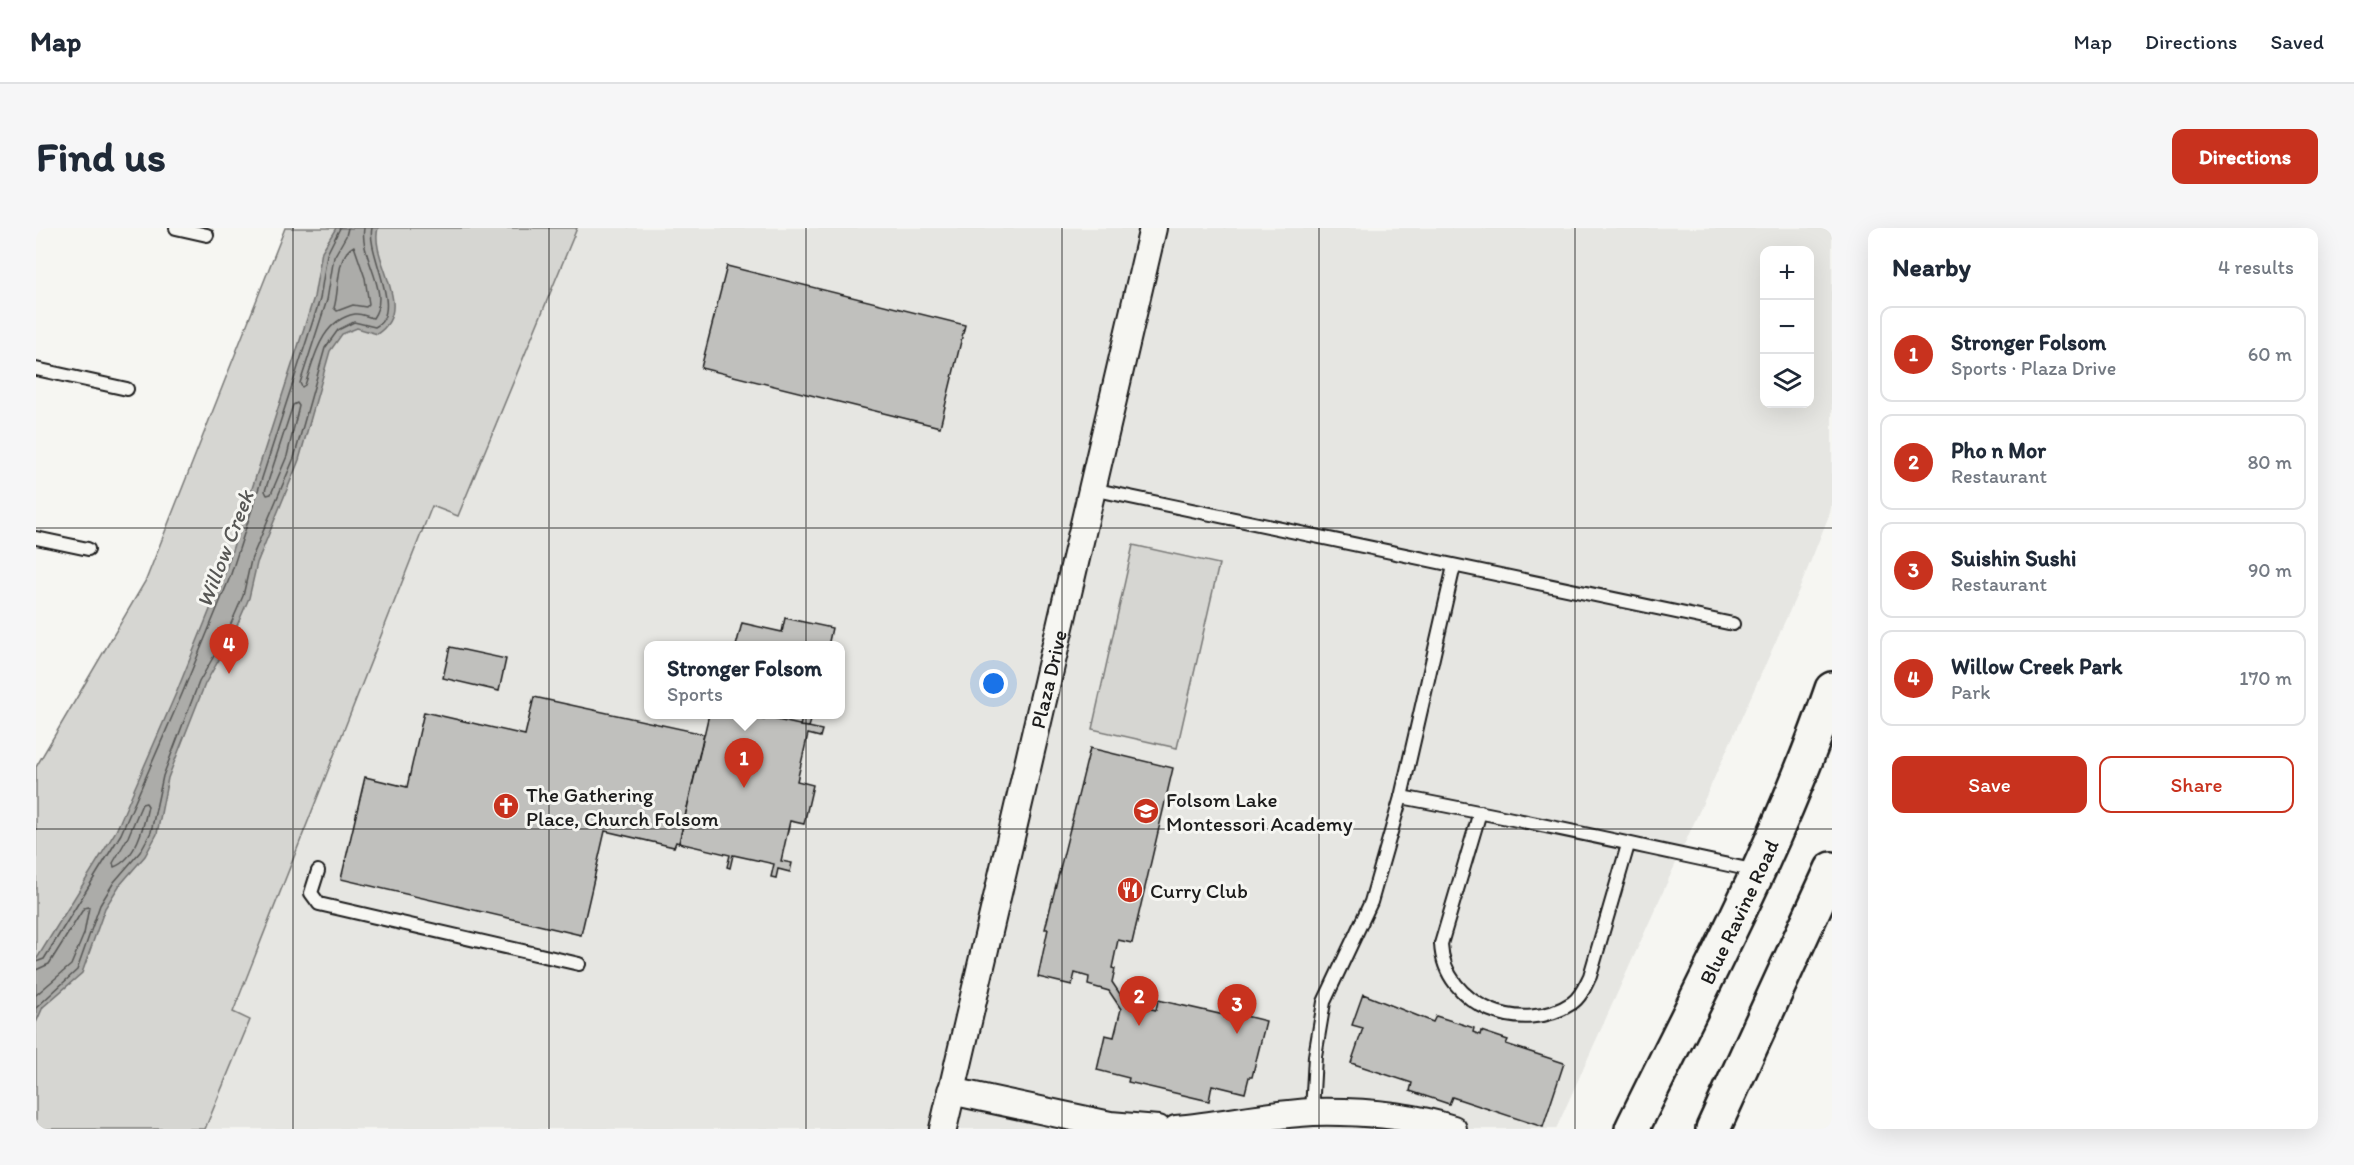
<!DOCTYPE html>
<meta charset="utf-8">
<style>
:root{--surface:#fff;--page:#f6f6f7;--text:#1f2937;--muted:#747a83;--line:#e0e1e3;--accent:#c8321e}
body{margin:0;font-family:Itim,sans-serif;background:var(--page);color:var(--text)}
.controls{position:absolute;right:18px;top:18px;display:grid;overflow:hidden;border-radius:12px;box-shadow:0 6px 24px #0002}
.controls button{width:54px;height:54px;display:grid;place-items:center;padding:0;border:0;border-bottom:2px solid var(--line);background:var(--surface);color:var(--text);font:30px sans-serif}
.you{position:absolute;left:958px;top:456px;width:21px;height:21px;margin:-15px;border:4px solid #fff;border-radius:50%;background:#1a73e8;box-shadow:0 0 0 9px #1a73e833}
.badge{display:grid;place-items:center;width:39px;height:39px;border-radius:50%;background:var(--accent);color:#fff;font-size:20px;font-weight:700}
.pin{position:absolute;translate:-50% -50px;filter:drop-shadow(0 2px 3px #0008)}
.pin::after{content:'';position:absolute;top:32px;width:21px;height:18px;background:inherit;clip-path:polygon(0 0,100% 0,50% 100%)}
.popup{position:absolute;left:608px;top:413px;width:201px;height:78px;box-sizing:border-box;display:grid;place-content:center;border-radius:12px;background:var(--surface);filter:drop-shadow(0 2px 4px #0005);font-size:20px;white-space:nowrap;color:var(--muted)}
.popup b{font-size:22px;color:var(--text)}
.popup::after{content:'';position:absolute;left:50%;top:100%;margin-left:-12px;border:12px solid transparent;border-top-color:var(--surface)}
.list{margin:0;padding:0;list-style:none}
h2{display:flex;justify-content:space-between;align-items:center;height:78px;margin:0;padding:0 24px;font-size:26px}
h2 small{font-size:20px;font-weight:400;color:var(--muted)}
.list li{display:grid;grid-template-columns:39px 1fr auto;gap:18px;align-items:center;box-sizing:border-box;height:96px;margin:0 12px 12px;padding:0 12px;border:2px solid var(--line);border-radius:12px}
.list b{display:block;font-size:22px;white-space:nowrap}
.list p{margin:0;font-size:20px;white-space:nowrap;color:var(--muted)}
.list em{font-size:20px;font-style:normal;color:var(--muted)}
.actions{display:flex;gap:12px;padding:18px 24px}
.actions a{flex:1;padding:14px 0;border:2px solid var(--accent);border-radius:12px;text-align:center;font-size:21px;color:var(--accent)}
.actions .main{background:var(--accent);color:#fff}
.icon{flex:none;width:33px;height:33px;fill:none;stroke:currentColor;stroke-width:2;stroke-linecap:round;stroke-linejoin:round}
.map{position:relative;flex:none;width:1796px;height:901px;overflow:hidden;border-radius:12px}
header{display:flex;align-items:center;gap:36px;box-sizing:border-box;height:84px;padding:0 30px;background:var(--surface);border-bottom:2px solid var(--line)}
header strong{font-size:28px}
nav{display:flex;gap:33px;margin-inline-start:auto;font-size:21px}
.intro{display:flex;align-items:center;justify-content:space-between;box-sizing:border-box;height:144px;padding:0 36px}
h1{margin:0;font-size:42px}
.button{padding:15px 27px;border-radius:12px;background:var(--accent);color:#fff;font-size:21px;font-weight:700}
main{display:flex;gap:36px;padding:0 36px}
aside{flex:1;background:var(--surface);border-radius:12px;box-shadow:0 6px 24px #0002}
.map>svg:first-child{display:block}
.built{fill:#e6e6e2;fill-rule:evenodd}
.green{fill:#d6d6d2;stroke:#797977;stroke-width:1.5}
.water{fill:#acaca9;stroke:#727271;stroke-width:1.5}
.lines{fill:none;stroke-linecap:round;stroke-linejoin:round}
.shore{stroke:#565654;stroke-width:1.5}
.building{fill:#c0c0bd;stroke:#1c1c1c;stroke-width:1.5}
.service-casing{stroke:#1c1c1c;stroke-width:16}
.minor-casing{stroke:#1c1c1c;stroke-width:30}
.secondary-casing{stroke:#1c1c1c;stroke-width:38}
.service{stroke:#f6f6f2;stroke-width:12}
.minor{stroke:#f6f6f2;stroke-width:26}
.secondary{stroke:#f6f6f2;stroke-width:33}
.grid{fill:none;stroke:#1c1c1c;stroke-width:1.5;stroke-opacity:0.55}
.labels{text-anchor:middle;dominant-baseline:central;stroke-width:6;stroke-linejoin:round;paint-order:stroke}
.street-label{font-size:21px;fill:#1c1c1c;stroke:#f6f6f2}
.poi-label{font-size:21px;fill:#1c1c1c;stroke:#f6f6f2;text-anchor:start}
.water-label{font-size:22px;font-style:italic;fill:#565654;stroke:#f6f6f2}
</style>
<header>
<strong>Map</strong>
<nav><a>Map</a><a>Directions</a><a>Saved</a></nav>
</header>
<div class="intro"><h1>Find us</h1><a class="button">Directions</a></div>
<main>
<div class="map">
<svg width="1796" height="901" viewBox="0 0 1796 901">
<rect width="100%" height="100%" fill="#f6f6f2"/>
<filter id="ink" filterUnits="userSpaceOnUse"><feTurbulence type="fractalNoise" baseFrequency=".0167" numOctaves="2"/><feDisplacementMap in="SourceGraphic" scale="12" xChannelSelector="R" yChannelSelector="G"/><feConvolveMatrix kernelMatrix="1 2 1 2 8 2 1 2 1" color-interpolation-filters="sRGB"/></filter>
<g filter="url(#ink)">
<!-- built -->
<path class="built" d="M541 0H1796V274L1794 285 1763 362 1520 901H169L214 792 197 785 396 278 422 287ZM1728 22H1774V176H1728ZM612 418H804V486H612Z"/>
<!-- green -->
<g class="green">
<polygon points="249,0 541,0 422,288 396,278 197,784 214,792 169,901 0,901 0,539 110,352"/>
<polygon points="1097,317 1183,336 1141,520 1056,501"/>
</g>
<!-- water -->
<path class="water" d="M300 0H342C333 32 381 80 341 106L321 100 306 106 294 123 263 232 221 335 213 370 196 409 169 456 132 550 121 606 109 628 83 658 69 680 46 745 7 779 0 795V732L80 603 141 463 188 347 278 69 286 23Z"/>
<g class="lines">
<!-- shore -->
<g class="shore">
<path d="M312 0 310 8 298 29 291 72 264 155 266 159 269 157C278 131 285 92 319 86 325 85 331 89 337 90 356 63 323 30 328 0"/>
<path d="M318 18 329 50 333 76 330 79 317 77 301 83 298 80C304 61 299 28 318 18Z"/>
<polygon points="261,175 263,178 251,228 235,266 231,267 229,263 257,177"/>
<path d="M110 575 112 578C108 598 100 631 78 639L77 635 92 609 106 576Z"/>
<polyline points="0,734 8,731 85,606 146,466 194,349 284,71 291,26 304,0"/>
<polyline points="0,742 13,736 48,680 53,679 48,706 35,737 0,767"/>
<path d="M0 780 41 742 64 677 78 654 104 624 115 604 127 548 163 454 190 407 207 368 215 332 258 230 289 120 302 102 318 94 339 99C369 84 330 25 336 0"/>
</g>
</g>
<!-- building -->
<g class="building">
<polygon points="691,38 929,97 904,199 665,140"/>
<polygon points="749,390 796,400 792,418 700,418 706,395 746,404"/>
<polygon points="414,419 470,431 463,463 407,450"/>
<polygon points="498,469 668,506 643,615 640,614 638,619 569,603 545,707 305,651 329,549 371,559 388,484 489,507"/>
<polygon points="673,486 705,486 728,492 728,489 786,502 784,509 772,506 761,553 777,557 768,596 754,593 745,633 756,635 754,644 742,641 740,650 735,649 738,636 697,627 694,640 691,639 694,627 643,615"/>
<polygon points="767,486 777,486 773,499 764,498"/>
<polygon points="1054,520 1137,540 1096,715 1082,712 1076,740 1079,741 1076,754 1090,775 1120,782 1122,772 1188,787 1189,783 1230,793 1216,849 1213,849 1209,865 1176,857 1173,873 1092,854 1093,850 1061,842 1069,807 1078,809 1085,781 1073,763 1052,757 1053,749 1039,745 1036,757 1002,749 1012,701 1009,701"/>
<polygon points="1327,766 1397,794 1400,788 1438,800 1437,804 1444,807 1445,803 1472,812 1470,816 1528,835 1507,899 1416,869 1413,876 1374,863 1376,855 1315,835 1327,800 1316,797"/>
</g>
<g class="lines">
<!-- service casing -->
<g class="service-casing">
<g id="service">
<polyline points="140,0 171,7"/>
<polyline points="0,141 91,161"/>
<polyline points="1056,261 1697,396"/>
<polyline points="0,310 52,321"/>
<path d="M1365 569C1484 591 1602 618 1721 643"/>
<path d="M1444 584 1405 716C1408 779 1487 808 1536 775 1545 769 1549 758 1554 748L1592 617"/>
<polyline points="282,643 275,665 283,676 543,736"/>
<polyline points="1276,884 1279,828 1288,774 1335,674 1365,569 1418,338"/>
</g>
</g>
<!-- minor casing -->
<g class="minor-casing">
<g id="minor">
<polyline points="915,863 1074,897 1122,901"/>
<path id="s1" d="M907 901 1117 0"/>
<path d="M1140 901C1186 897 1231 886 1277 884 1323 883 1373 887 1417 901"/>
</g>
</g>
<!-- secondary casing -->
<g class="secondary-casing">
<g id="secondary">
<path id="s2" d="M1596 901C1667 756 1744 613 1796 461"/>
<polyline points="1677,901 1796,641"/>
</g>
</g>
<!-- service -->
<use href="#service" class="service"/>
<!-- minor -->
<use href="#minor" class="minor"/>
<!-- secondary -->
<use href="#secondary" class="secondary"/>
</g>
</g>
<!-- grid -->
<path class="grid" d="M257 0V901M513 0V901M770 0V901M1026 0V901M1283 0V901M1539 0V901M0 300H1796M0 601H1796"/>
<!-- icons -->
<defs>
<g id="church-disc" transform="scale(1.35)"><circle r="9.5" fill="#c8321e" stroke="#f6f6f2"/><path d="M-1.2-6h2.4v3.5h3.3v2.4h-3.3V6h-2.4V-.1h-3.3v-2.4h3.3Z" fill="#fff"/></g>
<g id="school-disc" transform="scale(1.35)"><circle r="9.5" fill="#c8321e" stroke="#f6f6f2"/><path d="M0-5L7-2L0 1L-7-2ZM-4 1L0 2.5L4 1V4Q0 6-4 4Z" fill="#fff"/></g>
<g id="restaurant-disc" transform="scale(1.35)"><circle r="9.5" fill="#c8321e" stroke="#f6f6f2"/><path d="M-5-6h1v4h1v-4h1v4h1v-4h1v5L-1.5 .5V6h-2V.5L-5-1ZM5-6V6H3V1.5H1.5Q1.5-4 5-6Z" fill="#fff"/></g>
</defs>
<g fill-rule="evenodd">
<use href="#church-disc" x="470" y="578"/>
<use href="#school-disc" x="1110" y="583"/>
<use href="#restaurant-disc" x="1094" y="662"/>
</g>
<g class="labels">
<!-- street labels -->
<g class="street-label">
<text stroke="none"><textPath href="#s1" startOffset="462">Plaza Drive</textPath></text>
<text stroke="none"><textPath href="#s2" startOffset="242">Blue Ravine Road</textPath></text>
</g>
<!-- poi labels -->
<g class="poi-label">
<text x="490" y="566">The Gathering<tspan x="490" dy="24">Place, Church Folsom</tspan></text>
<text x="1130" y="571">Folsom Lake<tspan x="1130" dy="24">Montessori Academy</tspan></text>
<text x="1114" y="662">Curry Club</text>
</g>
<!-- water labels -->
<g class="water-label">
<text transform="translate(189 321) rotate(-69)">Willow Creek</text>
</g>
</g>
</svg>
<div class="controls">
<button>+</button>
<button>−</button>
<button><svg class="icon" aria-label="layers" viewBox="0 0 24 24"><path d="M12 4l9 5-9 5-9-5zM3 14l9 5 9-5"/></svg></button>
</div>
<div class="you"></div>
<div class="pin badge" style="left:708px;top:560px">1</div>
<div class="popup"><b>Stronger Folsom</b>Sports</div>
<div class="pin badge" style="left:1103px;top:798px">2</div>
<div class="pin badge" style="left:1201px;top:806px">3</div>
<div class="pin badge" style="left:193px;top:446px">4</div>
</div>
<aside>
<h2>Nearby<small>4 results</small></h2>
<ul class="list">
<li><span class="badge">1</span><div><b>Stronger Folsom</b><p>Sports · Plaza Drive</p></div><em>60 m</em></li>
<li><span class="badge">2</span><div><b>Pho n Mor</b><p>Restaurant</p></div><em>80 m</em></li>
<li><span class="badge">3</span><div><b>Suishin Sushi</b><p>Restaurant</p></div><em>90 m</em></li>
<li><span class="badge">4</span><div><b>Willow Creek Park</b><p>Park</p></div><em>170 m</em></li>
</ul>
<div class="actions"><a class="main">Save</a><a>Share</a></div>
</aside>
</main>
